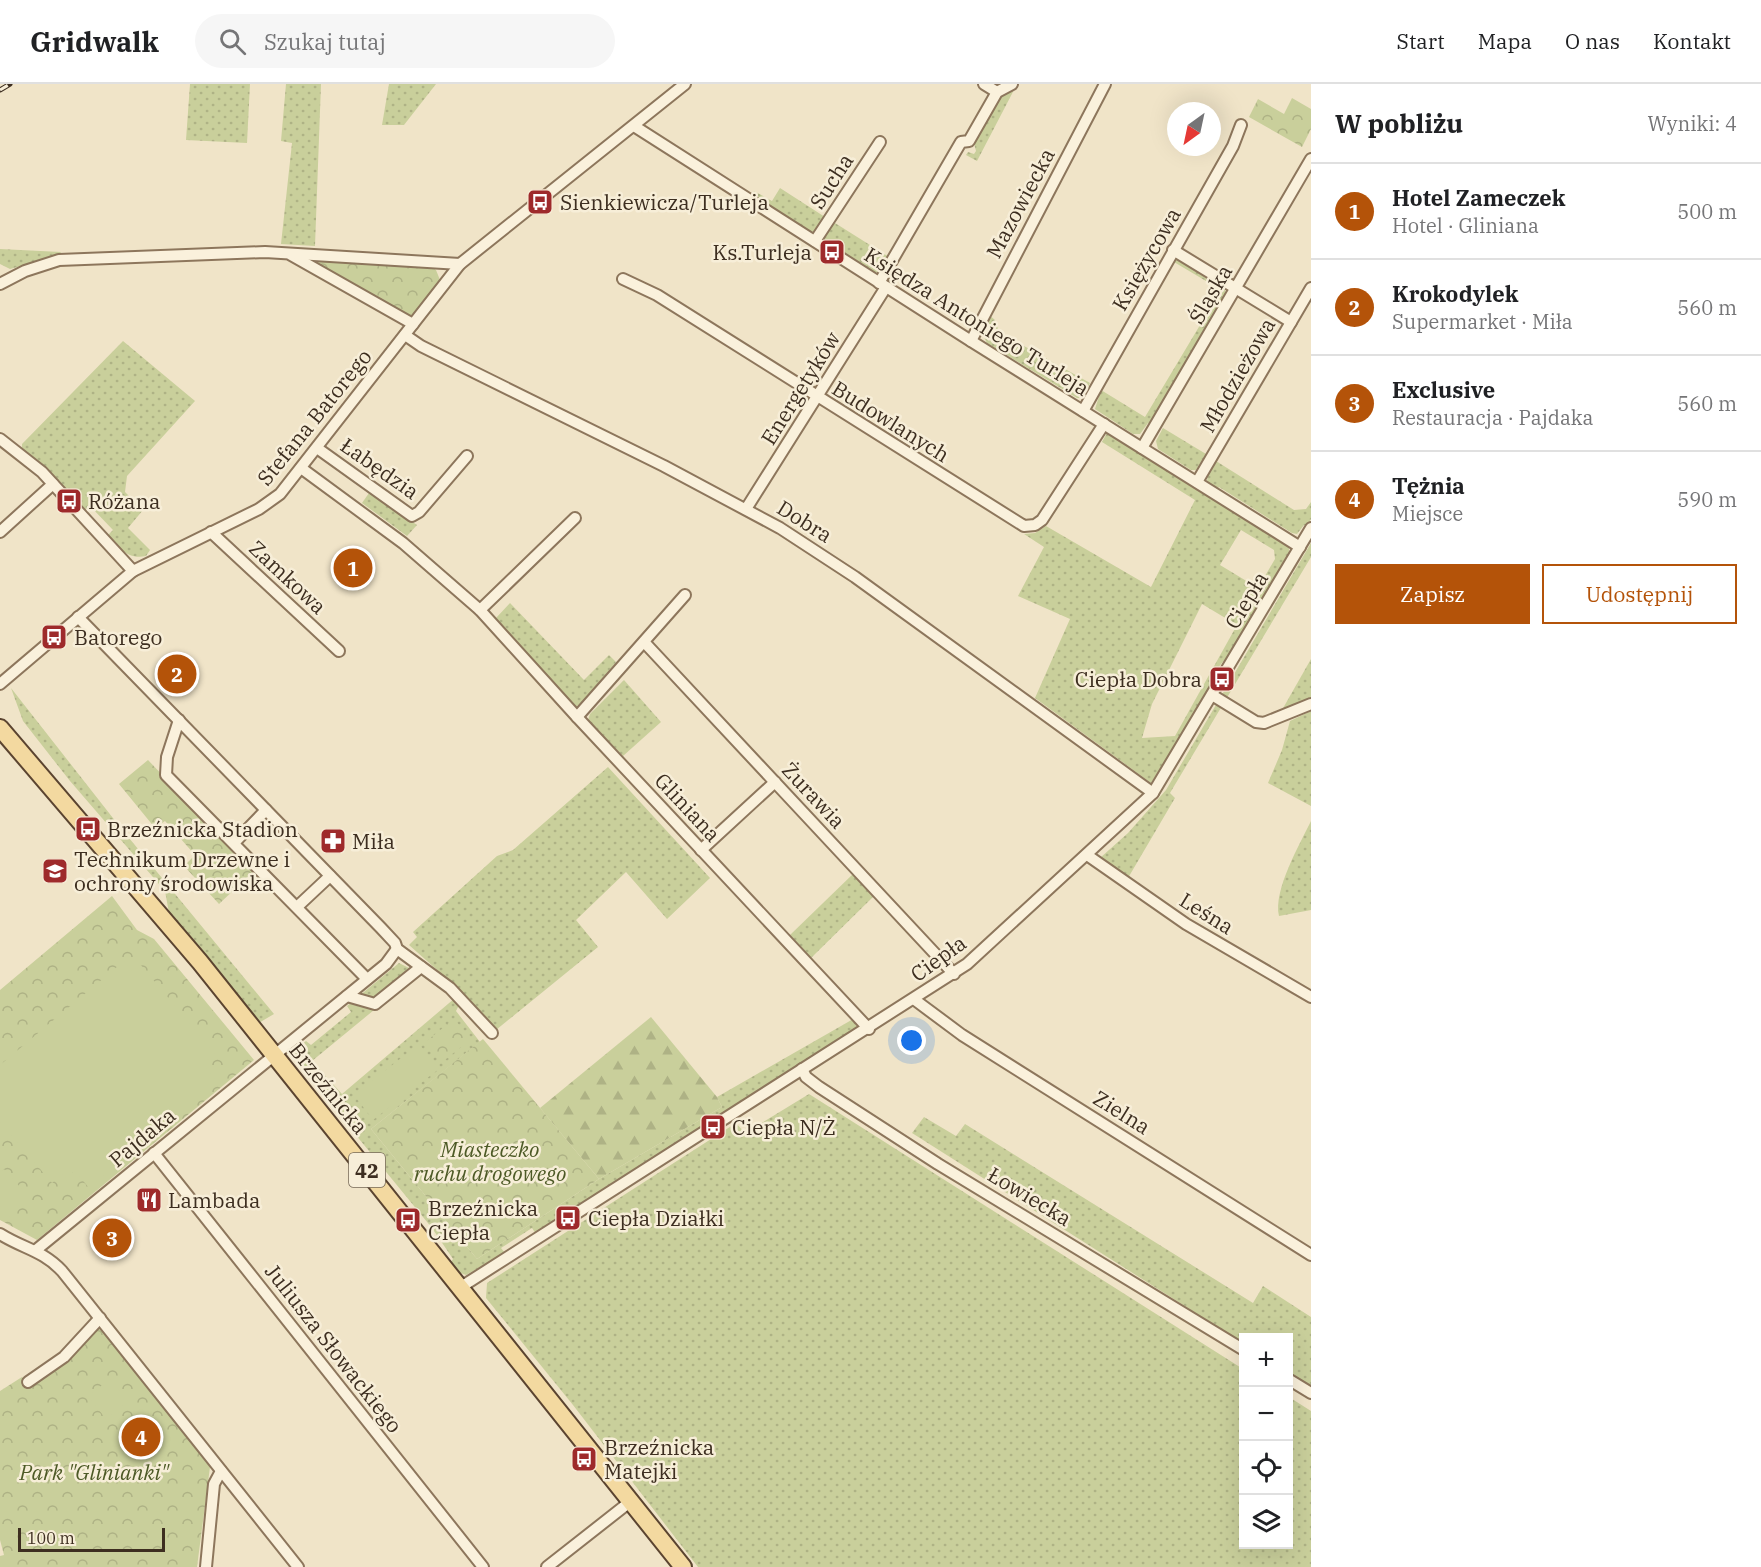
<!DOCTYPE html>
<html lang="pl">
<meta charset="utf-8">
<style>
:root{--surface:#fff;--page:#f6f6f6;--text:#202124;--muted:#757577;--line:#e0e0e0;--accent:#b45309}
body{margin:0;font-family:"IBM Plex Serif",serif;background:var(--page);color:var(--text)}
.controls{position:absolute;right:18px;bottom:18px;display:grid;overflow:hidden;border-radius:0px;box-shadow:0 6px 24px #0002}
.controls button{width:54px;height:54px;display:grid;place-items:center;padding:0;border:0;border-bottom:2px solid var(--line);background:var(--surface);color:var(--text);font:30px sans-serif}
.compass{position:absolute;left:1167px;top:18px;width:54px;height:54px;border-radius:50%;background:var(--surface);box-shadow:0 6px 24px #0002;rotate:213deg}
.scale{position:absolute;left:18px;bottom:15px;width:147px;box-sizing:border-box;padding-left:6px;border:3px solid #3d2e20;border-top:0;font-size:16px;line-height:21px;white-space:nowrap;color:#3d2e20;-webkit-text-stroke:4px #f7eed8;paint-order:stroke}
.you{position:absolute;left:912px;top:957px;width:21px;height:21px;margin:-15px;border:4px solid #fff;border-radius:50%;background:#1a73e8;box-shadow:0 0 0 9px #1a73e833}
.badge{display:grid;place-items:center;width:39px;height:39px;border-radius:50%;background:var(--accent);color:#fff;font-size:20px;font-weight:700}
.pin{position:absolute;translate:-50% -50%;border:3px solid #fff;box-shadow:0 2px 6px #0006}
.list{margin:0;padding:0;list-style:none}
h2{display:flex;justify-content:space-between;align-items:center;height:78px;margin:0;padding:0 24px;font-size:26px}
h2 small{font-size:20px;font-weight:400;color:var(--muted)}
.list li{display:grid;grid-template-columns:39px 1fr auto;gap:18px;align-items:center;box-sizing:border-box;height:96px;padding:0 24px;border-top:2px solid var(--line)}
.list b{display:block;font-size:22px;white-space:nowrap}
.list p{margin:0;font-size:20px;white-space:nowrap;color:var(--muted)}
.list em{font-size:20px;font-style:normal;color:var(--muted)}
.actions{display:flex;gap:12px;padding:18px 24px}
.actions a{flex:1;padding:14px 0;border:2px solid var(--accent);border-radius:0px;text-align:center;font-size:21px;color:var(--accent)}
.actions .main{background:var(--accent);color:#fff}
.icon{flex:none;width:33px;height:33px;fill:none;stroke:currentColor;stroke-width:2;stroke-linecap:round;stroke-linejoin:round}
.map{position:relative;flex:none;width:1311px;height:1483px;overflow:hidden}
header{display:flex;align-items:center;gap:36px;box-sizing:border-box;height:84px;padding:0 30px;background:var(--surface);border-bottom:2px solid var(--line)}
header strong{font-size:28px}
nav{display:flex;gap:33px;margin-inline-start:auto;font-size:21px}
.search{width:420px;height:54px;background:var(--page);display:flex;align-items:center;gap:15px;box-sizing:border-box;padding:0 21px;border-radius:33px;color:var(--muted);font-size:22px}
main{display:flex}
aside{flex:1;background:var(--surface)}
.map>svg:first-child{display:block}
.grass{fill:url(#grass-dots);fill-rule:evenodd}
.forest{fill:url(#forest-firs)}
.park{fill:url(#park-crowns)}
.pitch{fill:#c9cf9b}
.lines{fill:none;stroke-linecap:round;stroke-linejoin:round}
.minor-casing{stroke:#8d765c;stroke-width:14}
.primary-casing{stroke:#5b4430;stroke-width:20}
.minor{stroke:#faf1dc;stroke-width:10}
.primary{stroke:#f3d9a0;stroke-width:16}
.rail-casing{stroke:#3d2e20;stroke-width:5}
.rail{stroke:#f7eed8;stroke-width:3;stroke-dasharray:9;stroke-linecap:butt}
.labels{text-anchor:middle;dominant-baseline:central;stroke-width:5;stroke-linejoin:round;paint-order:stroke}
.shield{fill:#f7eed8;stroke:#756857;stroke-width:1.5}
.shield-label{font-size:20px;font-weight:bold;fill:#3d2e20}
.street-label{font-size:21px;fill:#3d2e20;stroke:#f7eed8}
.poi-label{font-size:21px;fill:#3d2e20;stroke:#f7eed8;text-anchor:start}
.park-label{font-size:21px;font-style:italic;fill:#4d5a26;stroke:#f7eed8}
</style>
<header>
<strong>Gridwalk</strong>
<div class="search"><svg class="icon" aria-label="search" viewBox="0 0 24 24"><circle cx="10" cy="10" r="6"/><path d="M15 15l6 6"/></svg>Szukaj tutaj</div>
<nav><a>Start</a><a>Mapa</a><a>O nas</a><a>Kontakt</a></nav>
</header>
<main>
<div class="map">
<svg width="1311" height="1483" viewBox="0 0 1311 1483">
<defs>
<pattern id="grass-dots" width="8" height="8" patternUnits="userSpaceOnUse" patternTransform="scale(1.5)"><rect width="8" height="8" fill="#c9cf9b"/><path d="M2 2h.1M6 6h.1" fill="none" stroke="#aeb285" stroke-width="1.8" stroke-linecap="round"/></pattern>
<pattern id="forest-firs" width="22" height="20" patternUnits="userSpaceOnUse" patternTransform="scale(1.5)"><rect width="22" height="20" fill="#c9cf9b"/><path d="M5 1l3.5 6h-7zM16 11l3.5 6h-7z" fill="#aeb285"/></pattern>
<pattern id="park-crowns" width="20" height="18" patternUnits="userSpaceOnUse" patternTransform="scale(1.5)"><rect width="20" height="18" fill="#c9cf9b"/><path d="M2 6a3 3 0 1 1 6 0M12 15a3 3 0 1 1 6 0" fill="none" stroke="#aeb285"/></pattern>
</defs>
<rect width="100%" height="100%" fill="#f0e4c8"/>
<!-- grass -->
<g class="grass">
<polygon points="190,0 250,0 247,59 186,56"/>
<polygon points="286,0 321,0 315,162 281,160 292,59 281,57"/>
<polygon points="389,0 436,0 404,41 382,41"/>
<polygon points="1015,4 977,77 966,71 968,68 974,70 976,67 974,59 999,15"/>
<polygon points="780,104 825,133 818,145 812,148 807,146 752,110 754,107 772,117"/>
<polygon points="835,139 889,173 879,188 873,188 824,157 824,151"/>
<polygon points="0,165 61,168 58,172 10,185 0,180"/>
<polygon points="1176,175 1225,206 1226,213 1151,340 1148,339 1140,350 1133,350 1095,325 1101,306 1145,333 1218,211 1216,203 1174,178"/>
<polygon points="989,231 995,236 999,248 1090,299 1082,314 1077,314 987,259 984,253"/>
<path d="M123 257 195 317 127 392 125 408 143 426 128 444 150 466 146 472C128 476 119 464 108 451L113 446 90 422 85 426 46 383 22 365V360Z"/>
<polygon points="1163,344 1206,370 1196,386 1191,386 1158,365 1156,357"/>
<path d="M1107 349 1289 462V471L1232 569C1218 581 1212 591 1209 608L1151 699 1035 614 1070 535 1018 512 1044 463 1024 450 1035 449 1046 442 1151 503 1195 416 1102 358ZM1241 446 1274 466 1275 475 1258 504 1220 481ZM1202 520 1237 541 1175 652 1142 654 1152 620Z"/>
<polygon points="1216,377 1294,426 1306,425 1311,418 1311,435 1307,442 1304,441 1297,450 1292,449 1219,403 1217,405 1207,399 1208,386 1211,387"/>
<polygon points="369,409 417,441 407,452 362,419"/>
<polygon points="1311,459 1311,473 1170,709 1175,714 1128,794 1100,774 1128,749 1166,706"/>
<polygon points="510,519 584,596 609,571 616,578 581,620 575,623 570,619 496,534"/>
<polygon points="1311,575 1311,615 1282,626"/>
<polygon points="624,596 661,638 623,672 588,636 590,630"/>
<polygon points="11,604 120,743 274,930 257,940 169,829 165,807 70,697 23,637"/>
<polygon points="1311,627 1311,722 1268,699 1282,666 1290,637"/>
<polygon points="608,683 710,794 667,835 626,788 576,836 598,863 496,946 444,892 409,861 417,853 413,848 497,772 513,766"/>
<path d="M1311 737V826L1279 832C1273 806 1300 760 1311 737Z"/>
<polygon points="854,789 875,811 811,874 790,851"/>
<polygon points="399,879 419,889 312,977 342,1010 455,914 459,921 456,927 480,958 371,1045 477,1175 599,1095 722,1023 717,1013 848,938 853,935 857,943 758,1010 536,1150 532,1144 501,1164 505,1169 466,1191 458,1188 451,1178 453,1175 432,1144 292,973 294,967 306,957 311,961 351,928 347,922"/>
<polygon points="809,1010 1243,1285 1244,1460 1288,1460 1289,1313 1311,1327 1311,1483 698,1483 573,1321 486,1214 487,1199 736,1039 745,1049"/>
<polygon points="924,1033 956,1052 965,1040 1253,1219 1263,1202 1311,1233 1311,1303 1289,1288 1288,1254 1244,1254 1243,1259 912,1049"/>
</g>
<!-- forest -->
<polygon class="forest" points="651,933 717,1013 722,1023 599,1095 540,1024"/>
<!-- park -->
<g class="park">
<polygon points="1292,14 1311,25 1311,45 1302,63 1249,33 1258,15 1284,30"/>
<polygon points="315,176 432,183 436,186 440,196 413,232 408,232 315,179"/>
<polygon points="148,676 254,787 219,820 184,782 195,771 165,737 155,744 119,700"/>
<polygon points="112,812 137,846 154,855 254,976 37,1156 0,1136 0,906"/>
<polygon points="454,935 471,955 441,979 424,959"/>
<polygon points="483,955 599,1095 477,1175 371,1045"/>
<polygon points="100,1238 210,1383 197,1483 0,1483 0,1472 4,1471 0,1456 0,1307 22,1293 30,1302"/>
</g>
<!-- pitch -->
<g class="pitch">
<polygon points="124,877 132,887 140,880 215,970 203,980 215,995 89,1104 75,1087 66,1094 63,1090 52,1099 0,1038 0,981"/>
<polygon points="419,960 439,985 373,1036 354,1011"/>
<polygon points="4,1085 31,1115 10,1133 0,1122 0,1089"/>
<polygon points="110,1295 128,1317 106,1335 88,1312"/>
</g>
<g class="lines">
<!-- minor casing -->
<g class="minor-casing">
<g id="minor">
<polyline points="984,0 997,8"/>
<polyline points="634,42 971,257 1300,463"/>
<polyline points="815,157 880,58"/>
<polyline points="1173,166 1291,238"/>
<polyline points="291,171 413,240"/>
<polyline points="623,195 657,211 1024,442 1035,441 1042,436 1104,340"/>
<polyline points="879,199 961,58 969,57 997,8 1012,0"/>
<polyline points="0,200 25,187 59,176 265,168 460,180"/>
<polyline points="405,251 421,262 664,382 780,444 855,493 1153,709"/>
<polyline points="971,257 1105,0"/>
<polyline points="1083,327 1233,62 1241,41"/>
<polyline points="0,355 42,388 133,487"/>
<polyline points="317,364 412,432 419,428 467,372"/>
<polyline points="1142,364 1311,75"/>
<polyline points="301,384 403,459 480,526 577,633 869,945"/>
<polyline points="1197,398 1311,204"/>
<polyline points="746,425 886,203"/>
<polyline points="0,448 53,400"/>
<polyline points="211,448 339,567"/>
<polyline points="480,526 575,434"/>
<polyline points="78,533 381,844 395,859 397,865 450,904 492,949"/>
<polyline points="645,559 954,890"/>
<polyline points="0,600 133,487 259,425 280,410 460,180 685,0"/>
<polyline points="1212,611 1256,638 1264,639 1311,620"/>
<polyline points="577,633 685,511"/>
<polyline points="179,636 167,673 166,691 367,895"/>
<polyline points="234,759 266,726"/>
<polyline points="701,766 775,698"/>
<polyline points="1087,771 1186,840 1311,913"/>
<polyline points="298,822 330,792"/>
<polyline points="347,912 375,920 421,883"/>
<polyline points="915,916 962,951 1311,1171"/>
<polyline points="802,985 806,993 819,1003 938,1080 1244,1266"/>
<polyline points="154,1069 483,1483"/>
<path d="M0 1150C24 1165 42 1166 62 1187L298 1483"/>
<polyline points="36,1166 386,880 397,865"/>
<polyline points="461,1203 967,880 1153,709 1311,444"/>
<polyline points="1288,1295 1311,1309"/>
<polyline points="28,1298 64,1273 100,1234"/>
<polyline points="206,1483 214,1400 221,1387"/>
<polyline points="547,1483 631,1417"/>
</g>
</g>
<!-- primary casing -->
<g class="primary-casing">
<polyline id="primary" points="0,644 200,878 683,1483"/>
</g>
<!-- minor -->
<use href="#minor" class="minor"/>
<!-- primary -->
<use href="#primary" class="primary"/>
<!-- rail casing -->
<g class="rail-casing">
<polyline id="rail" points="0,6 10,0"/>
</g>
<!-- rail -->
<use href="#rail" class="rail"/>
</g>
<!-- icons -->
<defs>
<g id="bus-square" transform="scale(1.35)"><rect x="-9" y="-9" width="18" height="18" rx="4" fill="#9e2a2b" stroke="#f7eed8"/><path d="M-5-6H5V4H4V6H2V4H-2V6H-4V4H-5ZM-3.5-4V0h7V-4ZM-3.5 1.2v1.5H-2V1.2ZM2 1.2v1.5H3.5V1.2Z" fill="#fff"/></g>
<g id="pharmacy-square" transform="scale(1.35)"><rect x="-9" y="-9" width="18" height="18" rx="4" fill="#9e2a2b" stroke="#f7eed8"/><path d="M-2-6h4v4h4v4h-4v4h-4v-4h-4v-4h4Z" fill="#fff"/></g>
<g id="school-square" transform="scale(1.35)"><rect x="-9" y="-9" width="18" height="18" rx="4" fill="#9e2a2b" stroke="#f7eed8"/><path d="M0-5L7-2L0 1L-7-2ZM-4 1L0 2.5L4 1V4Q0 6-4 4Z" fill="#fff"/></g>
<g id="restaurant-square" transform="scale(1.35)"><rect x="-9" y="-9" width="18" height="18" rx="4" fill="#9e2a2b" stroke="#f7eed8"/><path d="M-5-6h1v4h1v-4h1v4h1v-4h1v5L-1.5 .5V6h-2V.5L-5-1ZM5-6V6H3V1.5H1.5Q1.5-4 5-6Z" fill="#fff"/></g>
</defs>
<g fill-rule="evenodd">
<use href="#bus-square" x="540" y="118"/>
<use href="#bus-square" x="832" y="168"/>
<use href="#bus-square" x="69" y="417"/>
<use href="#bus-square" x="54" y="553"/>
<use href="#bus-square" x="1222" y="595"/>
<use href="#bus-square" x="88" y="745"/>
<use href="#pharmacy-square" x="333" y="757"/>
<use href="#school-square" x="55" y="787"/>
<use href="#bus-square" x="713" y="1043"/>
<use href="#restaurant-square" x="149" y="1116"/>
<use href="#bus-square" x="568" y="1134"/>
<use href="#bus-square" x="408" y="1136"/>
<use href="#bus-square" x="584" y="1375"/>
</g>
<g class="labels">
<!-- shield labels -->
<rect class="shield" x="349" y="1069" width="36" height="34" rx="4.5"/>
<g class="shield-label">
<text x="367" y="1086">42</text>
</g>
<!-- street labels -->
<g class="street-label">
<text transform="translate(831 97) rotate(-57)">Sucha</text>
<text transform="translate(1020 119) rotate(-62)">Mazowiecka</text>
<text transform="translate(1146 175) rotate(-60)">Księżycowa</text>
<text transform="translate(1210 210) rotate(-60)">Śląska</text>
<text transform="translate(977 237) rotate(32)">Księdza Antoniego Turleja</text>
<text transform="translate(1237 291) rotate(-60)">Młodzieżowa</text>
<text transform="translate(800 304) rotate(-58)">Energetyków</text>
<text transform="translate(314 333) rotate(-51)">Stefana Batorego</text>
<text transform="translate(891 337) rotate(32)">Budowlanych</text>
<text transform="translate(380 384) rotate(35)">Łabędzia</text>
<text transform="translate(805 437) rotate(32)">Dobra</text>
<text transform="translate(288 493) rotate(43)">Zamkowa</text>
<text transform="translate(1246 516) rotate(-59)">Ciepła</text>
<text transform="translate(814 711) rotate(47)">Żurawia</text>
<text transform="translate(688 723) rotate(47)">Gliniana</text>
<text transform="translate(1207 829) rotate(32)">Leśna</text>
<text transform="translate(938 874) rotate(-36)">Ciepła</text>
<text transform="translate(329 1004) rotate(51)">Brzeźnicka</text>
<text transform="translate(1122 1028) rotate(32)">Zielna</text>
<text transform="translate(142 1053) rotate(-40)">Pajdaka</text>
<text transform="translate(1030 1112) rotate(31)">Łowiecka</text>
<text transform="translate(334 1264) rotate(52)">Juliusza Słowackiego</text>
</g>
<!-- poi labels -->
<g class="poi-label">
<text x="560" y="118">Sienkiewicza/Turleja</text>
<text x="812" y="168" text-anchor="end">Ks.Turleja</text>
<text x="88" y="417">Różana</text>
<text x="74" y="553">Batorego</text>
<text x="1202" y="595" text-anchor="end">Ciepła Dobra</text>
<text x="107" y="745">Brzeźnicka Stadion</text>
<text x="352" y="757">Miła</text>
<text x="74" y="775">Technikum Drzewne i<tspan x="74" dy="24">ochrony środowiska</tspan></text>
<text x="732" y="1043">Ciepła N/Ż</text>
<text x="168" y="1116">Lambada</text>
<text x="428" y="1124">Brzeźnicka<tspan x="428" dy="24">Ciepła</tspan></text>
<text x="588" y="1134">Ciepła Działki</text>
<text x="604" y="1363">Brzeźnicka<tspan x="604" dy="24">Matejki</tspan></text>
</g>
<!-- park labels -->
<g class="park-label">
<text x="490" y="1065">Miasteczko<tspan x="490" dy="24">ruchu drogowego</tspan></text>
<text x="94" y="1388">Park "Glinianki"</text>
</g>
</g>
</svg>
<div class="controls">
<button>+</button>
<button>−</button>
<button><svg class="icon" aria-label="locate" viewBox="0 0 24 24"><circle cx="12" cy="12" r="6"/><path d="M12 2v4M12 18v4M2 12h4M18 12h4"/></svg></button>
<button><svg class="icon" aria-label="layers" viewBox="0 0 24 24"><path d="M12 4l9 5-9 5-9-5zM3 14l9 5 9-5"/></svg></button>
</div>
<svg class="compass" viewBox="-18 -18 36 36"><path d="M0-13l5 13h-10z" fill="#e53935"/><path d="M0 13l5-13h-10z" fill="#757577"/></svg>
<div class="scale">100 m</div>
<div class="you"></div>
<div class="pin badge" style="left:353px;top:484px">1</div>
<div class="pin badge" style="left:177px;top:590px">2</div>
<div class="pin badge" style="left:112px;top:1154px">3</div>
<div class="pin badge" style="left:141px;top:1353px">4</div>
</div>
<aside>
<h2>W pobliżu<small>Wyniki: 4</small></h2>
<ul class="list">
<li><span class="badge">1</span><div><b>Hotel Zameczek</b><p>Hotel · Gliniana</p></div><em>500 m</em></li>
<li><span class="badge">2</span><div><b>Krokodylek</b><p>Supermarket · Miła</p></div><em>560 m</em></li>
<li><span class="badge">3</span><div><b>Exclusive</b><p>Restauracja · Pajdaka</p></div><em>560 m</em></li>
<li><span class="badge">4</span><div><b>Tężnia</b><p>Miejsce</p></div><em>590 m</em></li>
</ul>
<div class="actions"><a class="main">Zapisz</a><a>Udostępnij</a></div>
</aside>
</main>
